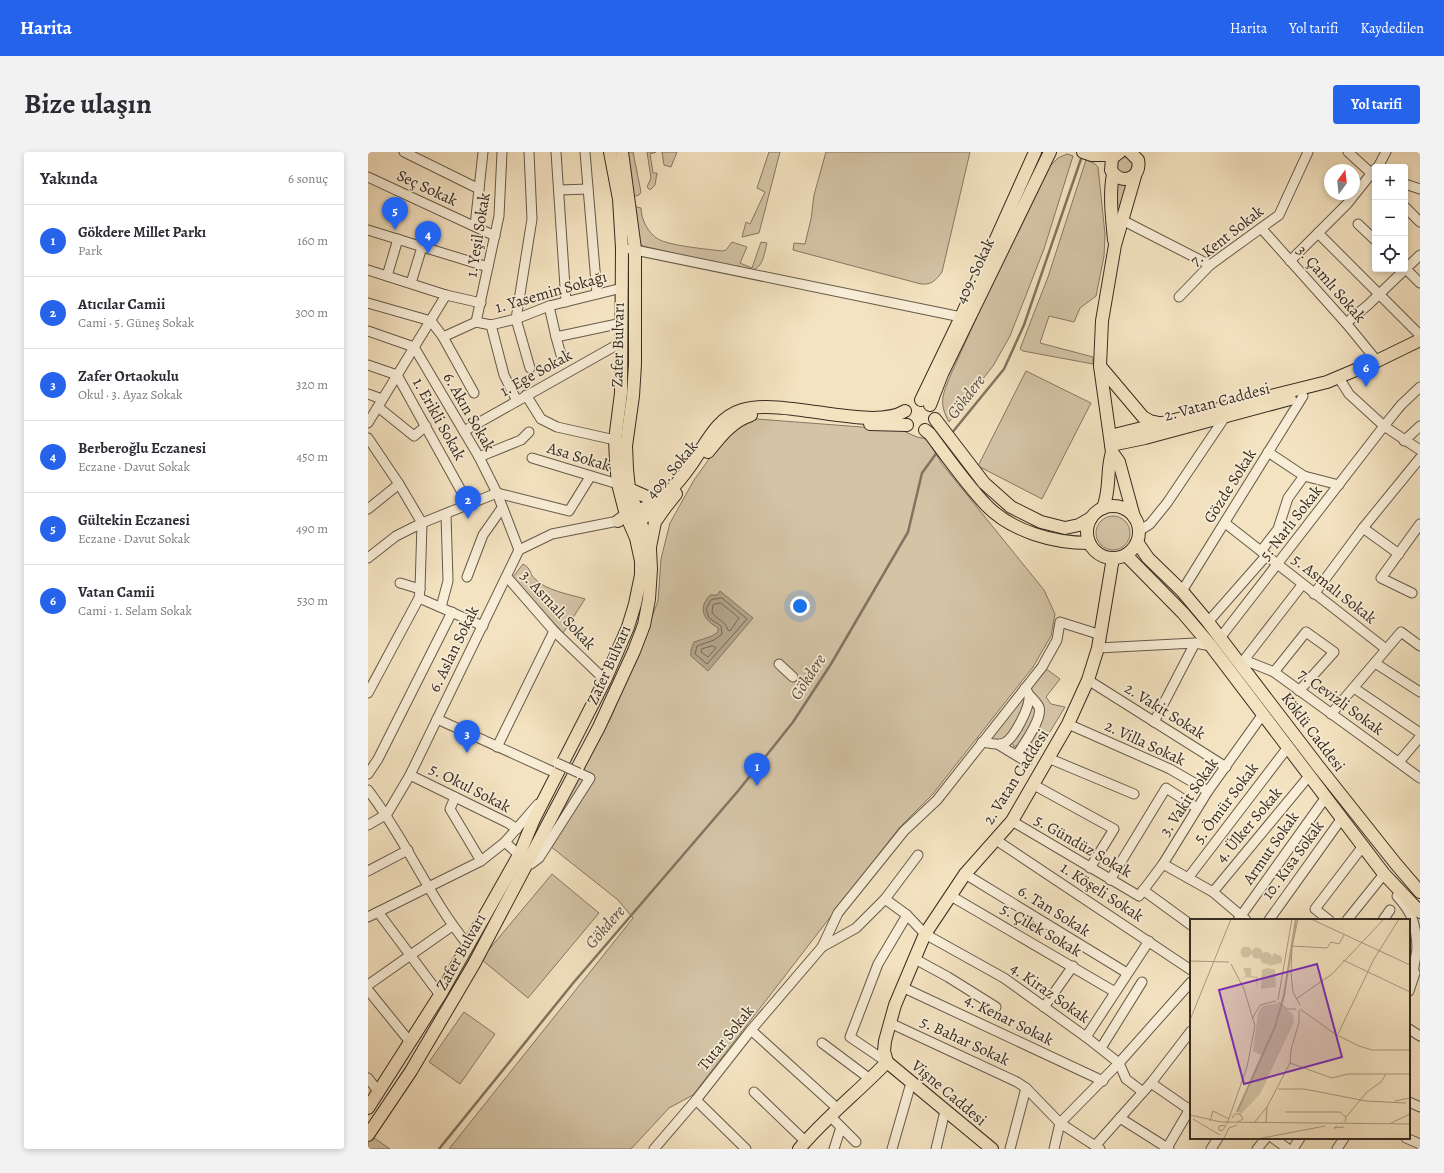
<!DOCTYPE html>
<html lang="tr">
<meta charset="utf-8">
<style>
:root{--surface:#fff;--page:#f2f2f3;--text:#2b2b33;--muted:#7c7c81;--line:#e1e1e2;--accent:#2563eb}
body{margin:0;font-family:Alegreya,serif;background:var(--page);color:var(--text)}
.controls{position:absolute;right:12px;top:12px;display:grid;overflow:hidden;border-radius:4px;box-shadow:0 2px 6px #0003}
.controls button{width:36px;height:36px;display:grid;place-items:center;padding:0;border:0;border-bottom:1px solid var(--line);background:var(--surface);color:var(--text);font:20px sans-serif}
.compass{position:absolute;left:956px;top:12px;width:36px;height:36px;border-radius:50%;background:var(--surface);box-shadow:0 2px 6px #0003;rotate:15deg}
.you{position:absolute;left:432px;top:454px;width:14px;height:14px;margin:-10px;border:3px solid #fff;border-radius:50%;background:#1a73e8;box-shadow:0 0 0 6px #1a73e833}
.badge{display:grid;place-items:center;width:26px;height:26px;border-radius:50%;background:var(--accent);color:#fff;font-size:13px;font-weight:700}
.pin{position:absolute;translate:-50% -33px;filter:drop-shadow(0 1px 2px #0008)}
.pin::after{content:'';position:absolute;top:21px;width:14px;height:12px;background:inherit;clip-path:polygon(0 0,100% 0,50% 100%)}
.list{margin:0;padding:0;list-style:none}
h2{display:flex;justify-content:space-between;align-items:center;height:52px;margin:0;padding:0 16px;font-size:17px}
h2 small{font-size:13px;font-weight:400;color:var(--muted)}
.list li{display:grid;grid-template-columns:26px 1fr auto;gap:12px;align-items:center;box-sizing:border-box;height:72px;padding:0 16px;border-top:1px solid var(--line)}
.list b{display:block;font-size:15px;white-space:nowrap}
.list p{margin:0;font-size:13px;white-space:nowrap;color:var(--muted)}
.list em{font-size:13px;font-style:normal;color:var(--muted)}
.icon{flex:none;width:22px;height:22px;fill:none;stroke:currentColor;stroke-width:2;stroke-linecap:round;stroke-linejoin:round}
.map{position:relative;flex:none;width:1052px;height:997px;overflow:hidden;border-radius:4px}
header{display:flex;align-items:center;gap:24px;box-sizing:border-box;height:56px;padding:0 20px;background:var(--accent);color:#fff}
header strong{font-size:19px}
nav{display:flex;gap:22px;margin-inline-start:auto;font-size:14px}
.intro{display:flex;align-items:center;justify-content:space-between;box-sizing:border-box;height:96px;padding:0 24px}
h1{margin:0;font-size:28px}
.button{padding:10px 18px;border-radius:4px;background:var(--accent);color:#fff;font-size:14px;font-weight:700}
main{display:flex;gap:24px;padding:0 24px}
aside{flex:1;background:var(--surface);border-radius:4px;box-shadow:0 2px 6px #0003}
.map>svg:first-child{display:block}
.green{fill:#d4c4a6;stroke:#857864}
.water{fill:#b3a58b;stroke:#817561}
.lines{fill:none;stroke-linecap:round;stroke-linejoin:round}
.shore{stroke:#746856;stroke-width:1}
.stream{stroke:#817561;stroke-width:2.5}
.minor-casing{stroke:#665a49;stroke-width:11}
.major-casing{stroke:#362c21;stroke-width:14}
.minor{stroke:#f8edd7;stroke-width:9}
.major{stroke:#f4e3c1;stroke-width:12}
.minor-bridge-casing{stroke:#665a49;stroke-width:11;stroke-linecap:butt}
.minor-bridge{stroke:#f8edd7;stroke-width:9}
.labels{text-anchor:middle;dominant-baseline:central;stroke-width:3.5;stroke-linejoin:round;paint-order:stroke}
.street-label{font-size:16px;fill:#362c21;stroke:#f8edd7}
.water-label{font-size:17px;font-style:italic;fill:#5c5041;stroke:#f8edd7}
.inset-river{fill:none;stroke:#b3a58b;stroke-width:2}
.inset-road{fill:none;stroke:#a89a81;stroke-width:1}
.view{fill:#7b2cbf;fill-opacity:0.15;stroke:#7b2cbf;stroke-width:2}
.inset-edge{fill:none;stroke:#362c21;stroke-width:2}
</style>
<header>
<strong>Harita</strong>
<nav><a>Harita</a><a>Yol tarifi</a><a>Kaydedilen</a></nav>
</header>
<div class="intro"><h1>Bize ulaşın</h1><a class="button">Yol tarifi</a></div>
<main>
<aside>
<h2>Yakında<small>6 sonuç</small></h2>
<ul class="list">
<li><span class="badge">1</span><div><b>Gökdere Millet Parkı</b><p>Park</p></div><em>160 m</em></li>
<li><span class="badge">2</span><div><b>Atıcılar Camii</b><p>Cami · 5. Güneş Sokak</p></div><em>300 m</em></li>
<li><span class="badge">3</span><div><b>Zafer Ortaokulu</b><p>Okul · 3. Ayaz Sokak</p></div><em>320 m</em></li>
<li><span class="badge">4</span><div><b>Berberoğlu Eczanesi</b><p>Eczane · Davut Sokak</p></div><em>450 m</em></li>
<li><span class="badge">5</span><div><b>Gültekin Eczanesi</b><p>Eczane · Davut Sokak</p></div><em>490 m</em></li>
<li><span class="badge">6</span><div><b>Vatan Camii</b><p>Cami · 1. Selam Sokak</p></div><em>530 m</em></li>
</ul>
</aside>
<div class="map">
<svg width="1052" height="997" viewBox="0 0 1052 997">
<rect width="100%" height="100%" fill="#f4e3c1"/>
<filter id="stains"><feTurbulence type="fractalNoise" baseFrequency=".005" numOctaves="4"/><feColorMatrix values="0 0 0 0 .2 0 0 0 0 .09 0 0 0 0 .02 0 0 0 .5 -.17"/></filter>
<radialGradient id="worn" r=".72"><stop offset=".6" stop-color="#630" stop-opacity="0"/><stop offset="1" stop-color="#630" stop-opacity=".3"/></radialGradient>
<!-- green -->
<g class="green">
<polygon points="255,0 265,0 273,40 271,43 264,45"/>
<polygon points="279,0 288,0 282,2 285,21 289,21 287,33 282,38 279,35 283,26"/>
<polygon points="294,0 309,0 303,15 296,13"/>
<polygon points="401,0 412,0 391,81 374,85 378,70 382,72 397,40 389,36"/>
<path d="M458 0H602L574 120C568 128 564 133 553 132L425 98 426 91 437 92 443 67 446 43Z"/>
<path d="M699 2 705 4 676 97 642 184 625 214 581 270C570 250 575 242 583 222L663 45 682 14 690 6Z"/>
<circle cx="757" cy="13" r="8"/>
<polygon points="718,8 726,11 730,15 737,82 736,104 728,144 712,156 706,170 681,164 672,191 725,205 725,212 655,199 652,197 680,125"/>
<polygon points="746,28 760,30 749,67"/>
<path d="M265 54 273 56C273 67 280 81 290 87 302 94 339 97 354 99L358 98 364 90 379 95 372 111 384 116 393 90 399 91C396 103 395 117 381 119L267 92Z"/>
<polygon points="658,219 723,251 674,347 610,314"/>
<polygon points="389,267 533,278 549,285 559,287 574,312 676,438 687,462 683,484 665,515 564,643 531,676 325,943 301,956 263,997 81,997 265,766 250,748 177,690 243,565 282,470 290,449 293,407 302,371 326,328 346,300 364,279"/>
<circle cx="745" cy="381" r="17"/>
<path d="M155 412C164 417 161 421 166 426 178 439 201 442 217 447L195 481 145 425Z"/>
<polygon points="677,516 692,527 678,545 683,552 697,555 668,603 659,603 657,601 673,570 661,538"/>
<path d="M657 540C658 558 646 574 635 588H617Z"/>
<polygon points="666,553 669,562 651,592 646,595 644,591 645,587"/>
<polygon points="184,722 231,761 160,846 113,807"/>
<polygon points="96,860 127,882 92,932 61,910"/>
<polygon points="3,984 22,997 0,997 0,988"/>
</g>
<!-- water -->
<path class="water" d="M352 439 385 466 340 519 323 504V498L326 490 344 484 350 480V476C336 468 329 457 342 443H349Z"/>
<g class="lines">
<!-- shore -->
<g class="shore">
<polygon points="354,446 379,467 339,512 327,502 329,494 346,488 354,482 353,474 341,466 338,457 343,448"/>
<path d="M353 451 371 466 362 479 360 478C357 468 348 468 344 460L345 453Z"/>
<polygon points="345,494 348,496 340,505 333,500 334,497"/>
</g>
<!-- stream -->
<g class="stream">
<polyline points="583,282 636,217 656,173 714,4"/>
<polyline points="71,997 206,830 370,639 425,570 463,512 540,380 554,321 570,299"/>
</g>
<!-- minor casing -->
<g class="minor-casing">
<g id="minor">
<polyline points="36,0 111,37"/>
<polyline points="161,0 164,67 148,167 162,216"/>
<polyline points="188,0 198,150"/>
<polyline points="217,0 229,142"/>
<polyline points="980,0 1003,21 1007,22"/>
<polyline points="1010,15 1018,0"/>
<polyline points="0,25 127,84"/>
<polyline points="1037,32 1052,37"/>
<polyline points="191,38 220,37"/>
<polyline points="1037,55 1052,70"/>
<polyline points="754,68 842,113"/>
<polyline points="990,72 1007,88"/>
<polyline points="107,74 115,0"/>
<polyline points="893,76 978,171 1009,209"/>
<polyline points="0,78 120,115"/>
<polyline points="950,81 1052,183"/>
<polyline points="262,97 598,166"/>
<polyline points="922,109 979,52 1007,17"/>
<polyline points="1037,116 1052,131"/>
<polyline points="0,118 78,143 113,151"/>
<polyline points="19,124 30,87"/>
<polyline points="43,131 54,95"/>
<polyline points="811,145 842,113 911,63 940,0"/>
<polyline points="0,151 63,169 75,185 106,241"/>
<polyline points="181,154 188,185 254,171"/>
<polyline points="108,170 131,64 134,0"/>
<polyline points="978,171 1000,153 1052,103"/>
<polyline points="123,173 136,223 149,249"/>
<polyline points="0,179 46,195 111,305 129,341 151,398 42,623 19,662 0,673"/>
<polyline points="75,185 108,170 123,173 148,167 181,154 254,136"/>
<polyline points="188,185 193,203"/>
<polyline points="0,213 29,223 101,353"/>
<polyline points="971,226 981,242 1016,274 1052,298"/>
<polyline points="0,242 14,247"/>
<polyline points="158,243 173,267 189,275 247,288"/>
<polyline points="10,255 46,284 58,274"/>
<polyline points="0,271 78,143"/>
<polyline points="96,279 254,190"/>
<polyline points="0,286 31,332 54,371 52,437 32,431"/>
<polyline points="1036,289 1052,274"/>
<polyline points="900,300 936,324 971,333"/>
<polyline points="111,305 153,288 161,280"/>
<polyline points="164,306 250,332"/>
<polyline points="129,341 201,359 222,325"/>
<polyline points="0,357 31,332"/>
<polyline points="857,371 1018,497"/>
<polyline points="995,376 1031,402"/>
<polyline points="771,379 782,372 799,351 857,265"/>
<polyline points="151,398 184,382 250,369"/>
<polyline points="893,399 910,377 920,346 936,324"/>
<polyline points="0,406 28,384 54,371 129,341"/>
<polyline points="99,425 115,383 134,356"/>
<polyline points="139,425 186,479 237,528"/>
<polyline points="814,439 935,244"/>
<polyline points="1044,441 1013,426 1052,372"/>
<polyline points="946,442 995,376 1052,306"/>
<polyline points="51,446 115,474"/>
<polyline points="73,455 80,429 78,362"/>
<polyline points="840,470 898,404"/>
<polyline points="852,486 1016,274 1033,253 1052,235"/>
<polyline points="730,496 827,491 843,494"/>
<polyline points="876,508 934,433"/>
<polyline points="1007,511 1052,540"/>
<polyline points="411,512 425,525"/>
<polyline points="873,512 876,508 906,520 1052,626"/>
<polyline points="906,520 938,480 966,500 931,539"/>
<polyline points="720,528 858,615"/>
<polyline points="986,536 1052,581"/>
<polyline points="0,541 51,446 52,437"/>
<polyline points="963,562 1033,480 1052,494"/>
<polyline points="69,567 190,622"/>
<polyline points="786,570 827,491"/>
<polyline points="700,572 802,617 840,639"/>
<path d="M614 590C621 591 629 594 636 591 646 587 662 555 661 544 661 541 658 538 657 536"/>
<polyline points="631,593 659,610"/>
<polyline points="129,595 186,479"/>
<path d="M649 603C655 593 675 567 671 555 669 551 665 547 661 543"/>
<polyline points="680,606 766,642"/>
<polyline points="1031,610 1052,585"/>
<polyline points="0,622 10,607 84,460"/>
<polyline points="42,623 140,671 149,677"/>
<polyline points="666,633 746,677 722,716"/>
<path d="M0 638C38 687 61 746 100 793"/>
<polyline points="87,645 82,657 113,709"/>
<polyline points="644,669 771,744 795,712 840,639 895,562"/>
<polyline points="628,688 823,818"/>
<polyline points="137,690 151,703 156,703"/>
<polyline points="795,712 845,740 878,768"/>
<polyline points="159,713 163,712 171,706 222,626 211,621"/>
<polyline points="0,719 40,698"/>
<polyline points="597,722 759,821"/>
<polyline points="820,726 920,595"/>
<polyline points="742,728 798,636 829,656"/>
<polyline points="775,738 823,773"/>
<polyline points="845,740 941,624"/>
<polyline points="583,744 747,840"/>
<path d="M1029 744C1045 762 1048 772 1049 796"/>
<polyline points="517,747 550,703"/>
<polyline points="10,760 72,843"/>
<polyline points="0,765 113,709 137,690 170,652"/>
<polyline points="870,768 958,645"/>
<polyline points="901,768 974,666"/>
<polyline points="961,768 947,757 995,694"/>
<polyline points="979,768 1016,722 1018,726"/>
<polyline points="1015,768 1022,758"/>
<polyline points="454,795 488,776 517,747 539,763 557,782 636,826 718,885 751,911 758,927 775,940"/>
<polyline points="547,807 580,825 628,855"/>
<polyline points="1044,827 1050,791"/>
<polyline points="0,833 84,774"/>
<polyline points="534,835 735,929"/>
<polyline points="0,838 42,890"/>
<polyline points="1041,839 1047,821"/>
<polyline points="676,855 705,814"/>
<polyline points="522,871 649,930 658,936 692,971 732,997"/>
<polyline points="1041,877 1052,884"/>
<polyline points="383,878 469,956"/>
<polyline points="718,885 781,789"/>
<polyline points="454,891 502,927"/>
<polyline points="733,896 774,830"/>
<polyline points="519,910 482,885 510,812 539,763"/>
<polyline points="0,926 10,939"/>
<polyline points="783,931 822,958"/>
<polyline points="386,940 438,990"/>
<polyline points="328,948 378,997"/>
<polyline points="1041,950 1052,955"/>
<polyline points="462,964 488,990"/>
<polyline points="752,966 801,997"/>
<polyline points="905,986 920,997"/>
<polyline points="1038,986 1052,992"/>
<polyline points="727,994 783,931 823,879"/>
<polyline points="799,996 823,955"/>
<polyline points="286,997 328,948 383,878 454,795 470,761 536,679 569,648 674,515 689,488 692,470 733,483"/>
<polyline points="466,997 473,975"/>
<polyline points="524,997 543,931"/>
<polyline points="568,997 577,959"/>
<polyline points="642,997 658,936"/>
<polyline points="686,997 692,971 751,911 823,830"/>
<polyline points="843,997 850,986"/>
<polyline points="889,997 898,986"/>
<polyline points="925,997 932,986"/>
<polyline points="969,997 976,986"/>
</g>
</g>
<!-- major casing -->
<g class="major-casing">
<g id="major">
<polyline points="715,0 724,3 747,3"/>
<path d="M752 0 744 6 743 18C752 34 774 27 770 8L762 0"/>
<path d="M745 22C741 44 744 65 746 88"/>
<polyline points="732,214 775,265 782,269 791,271"/>
<polyline points="553,248 593,165 667,0"/>
<polyline points="562,253 574,222 682,0"/>
<polyline points="567,267 616,331 643,355 673,370 697,376 711,373 723,366"/>
<polyline points="502,272 539,273"/>
<path d="M557 278 562 282C580 306 598 332 619 354 645 380 686 391 721 391"/>
<polyline points="742,284 959,230 1009,209 1052,188"/>
<polyline points="743,293 777,286 922,247"/>
<path d="M340 300C352 285 364 269 383 263"/>
<polyline points="261,337 279,345 296,344"/>
<circle cx="745" cy="380" r="26"/>
<path d="M735 356C743 336 738 319 744 300"/>
<polyline points="766,365 751,310 744,300 732,214 734,169 747,93 767,24"/>
<path d="M250 369C264 357 285 357 298 343 307 334 316 323 323 313 338 292 348 266 374 258 417 245 503 280 537 259"/>
<polyline points="264,370 296,357 308,342"/>
<polyline points="769,390 780,406 814,439 840,470 950,614 1028,712 1052,740"/>
<polyline points="282,395 287,370 296,357"/>
<polyline points="758,403 815,461 843,494 1016,722 1052,760"/>
<polyline points="519,910 516,899 517,889 527,853 557,782 597,722 644,669 700,572 720,528 730,496 745,406"/>
<polyline points="519,910 624,997"/>
<polyline points="0,956 72,843 151,703 166,667 237,528 260,475 267,452 273,423 273,409 268,386 258,363 250,332 248,310 247,288 253,241 254,96 251,47 242,0"/>
<polyline points="0,983 43,919 106,812 231,575 266,499 276,473 281,447 283,417 282,397 261,337 259,317 258,294 265,244 267,212 267,97 254,0"/>
<path d="M431 997C458 965 490 940 519 910"/>
</g>
</g>
<!-- minor -->
<use href="#minor" class="minor"/>
<!-- major -->
<use href="#major" class="major"/>
<!-- minor-bridge casing -->
<g class="minor-bridge-casing">
<polyline id="minor-bridge" points="189,611 211,621"/>
</g>
<!-- minor-bridge -->
<use href="#minor-bridge" class="minor-bridge"/>
</g>
<g class="labels">
<!-- street labels -->
<g class="street-label">
<text transform="translate(59 36) rotate(25)">Seç Sokak</text>
<text transform="translate(110 83) rotate(-81)">1. Yeşil Sokak</text>
<text transform="translate(859 84) rotate(-38)">7. Kent Sokak</text>
<text transform="translate(607 119) rotate(-65)">409. Sokak</text>
<text transform="translate(963 132) rotate(49)">3. Çamlı Sokak</text>
<text transform="translate(183 140) rotate(-16)">1. Yasemin Sokağı</text>
<text transform="translate(250 193) rotate(-89)">Zafer Bulvarı</text>
<text transform="translate(168 221) rotate(-29)">1. Ege Sokak</text>
<text transform="translate(849 250) rotate(-15)">2. Vatan Caddesi</text>
<text transform="translate(101 260) rotate(60)">6. Akın Sokak</text>
<text transform="translate(71 267) rotate(61)">1. Erikli Sokak</text>
<text transform="translate(211 305) rotate(17)">Asa Sokak</text>
<text transform="translate(304 318) rotate(-50)">409. Sokak</text>
<text transform="translate(862 334) rotate(-58)">Gözde Sokak</text>
<text transform="translate(923 371) rotate(-52)">5. Narlı Sokak</text>
<text transform="translate(966 437) rotate(38)">5. Asmalı Sokak</text>
<text transform="translate(190 458) rotate(47)">3. Asmalı Sokak</text>
<text transform="translate(86 497) rotate(-64)">6. Aslan Sokak</text>
<text transform="translate(241 513) rotate(-66)">Zafer Bulvarı</text>
<text transform="translate(973 550) rotate(36)">7. Cevizli Sokak</text>
<text transform="translate(797 559) rotate(32)">2. Vakit Sokak</text>
<text transform="translate(945 580) rotate(53)">Köklü Caddesi</text>
<text transform="translate(777 591) rotate(25)">2. Villa Sokak</text>
<text transform="translate(648 625) rotate(-58)">2. Vatan Caddesi</text>
<text transform="translate(102 636) rotate(27)">5. Okul Sokak</text>
<text transform="translate(821 645) rotate(-56)">3. Vakit Sokak</text>
<text transform="translate(858 651) rotate(-53)">5. Ömür Sokak</text>
<text transform="translate(881 673) rotate(-50)">4. Ülker Sokak</text>
<text transform="translate(715 694) rotate(30)">5. Gündüz Sokak</text>
<text transform="translate(903 696) rotate(-55)">Armut Sokak</text>
<text transform="translate(925 708) rotate(-54)">10. Kısa Sokak</text>
<text transform="translate(734 740) rotate(33)">1. Köşeli Sokak</text>
<text transform="translate(686 759) rotate(32)">6. Tan Sokak</text>
<text transform="translate(673 778) rotate(30)">5. Çilek Sokak</text>
<text transform="translate(93 800) rotate(-61)">Zafer Bulvarı</text>
<text transform="translate(682 841) rotate(35)">4. Kiraz Sokak</text>
<text transform="translate(641 868) rotate(26)">4. Kenar Sokak</text>
<text transform="translate(358 886) rotate(-51)">Tutar Sokak</text>
<text transform="translate(597 889) rotate(25)">5. Bahar Sokak</text>
<text transform="translate(581 941) rotate(40)">Vişne Caddesi</text>
</g>
<!-- water labels -->
<g class="water-label">
<text transform="translate(598 245) rotate(-52)">Gökdere</text>
<text transform="translate(440 525) rotate(-57)">Gökdere</text>
<text transform="translate(237 775) rotate(-49)">Gökdere</text>
</g>
</g>
<!-- overview -->
<g transform="translate(822 767)">
<rect width="220" height="220" fill="#f4e3c1"/>
<path d="M50.5 33a5.5 5.5 0 1 1 11 0a5.5 5.5 0 1 1-11 0ZM61.5 34a5.5 5.5 0 1 1 11 0a5.5 5.5 0 1 1-11 0ZM70 39a6 6 0 1 1 12 0a6 6 0 1 1-12 0ZM84 34 92 38V44L78 47ZM53 49H61V57L68 58 67 69 66 59 57 58 51 60 56 57ZM78 49 85 51 86 68 71 70 72 51ZM88 84 103 95 104 103 70 175 51 195 48 192 73 137 63 132 68 94 72 87Z" fill="#d4c4a6"/>
<path class="inset-river" d="M47 193 85 108 94 76 106 0"/>
<path class="inset-road" d="M121 0 220 46M102 27 137 29 141 23 149 25 154 16M153 41 220 73M0 42 39 43M101 54 102 27 108 0M101 54 103 73 110 86M106 80 142 55 194 0M88 81 102 0M88 83 97 90H106M110 90 145 115 169 127 182 131H220M62 100 70 86 86 82M0 101 41 0M148 115 184 40 209 0M100 144 142 159 158 155H220M100 144 101 131 109 103V91M88 170H114L176 182 216 184M205 182 220 179M77 188 100 144M95 193H150L156 198M0 196 31 203 220 205M42 199 45 195H50L53 200 47 203M3 200 30 216M20 202 23 192 39 200M155 203 156 198 177 173 191 163 196 155M64 204 77 188M76 204 77 188M201 204 220 195M37 205 57 148 65 107 54 70 41 45M36 206 29 207V211L32 212 36 207M147 207 144 209 154 208M34 219 39 209 47 206M67 220 135 207"/>
<path class="view" d="M127 45 152 138 54 165 29 71Z"/>
<rect width="220" height="220" class="inset-edge"/>
</g>
<rect width="100%" height="100%" filter="url(#stains)"/>
<rect width="100%" height="100%" fill="url(#worn)"/>
</svg>
<div class="controls">
<button>+</button>
<button>−</button>
<button><svg class="icon" aria-label="locate" viewBox="0 0 24 24"><circle cx="12" cy="12" r="6"/><path d="M12 2v4M12 18v4M2 12h4M18 12h4"/></svg></button>
</div>
<svg class="compass" viewBox="-18 -18 36 36"><path d="M0-13l5 13h-10z" fill="#e53935"/><path d="M0 13l5-13h-10z" fill="#7c7c81"/></svg>
<div class="you"></div>
<div class="pin badge" style="left:389px;top:634px">1</div>
<div class="pin badge" style="left:100px;top:367px">2</div>
<div class="pin badge" style="left:99px;top:601px">3</div>
<div class="pin badge" style="left:60px;top:102px">4</div>
<div class="pin badge" style="left:27px;top:78px">5</div>
<div class="pin badge" style="left:998px;top:235px">6</div>
</div>
</main>
